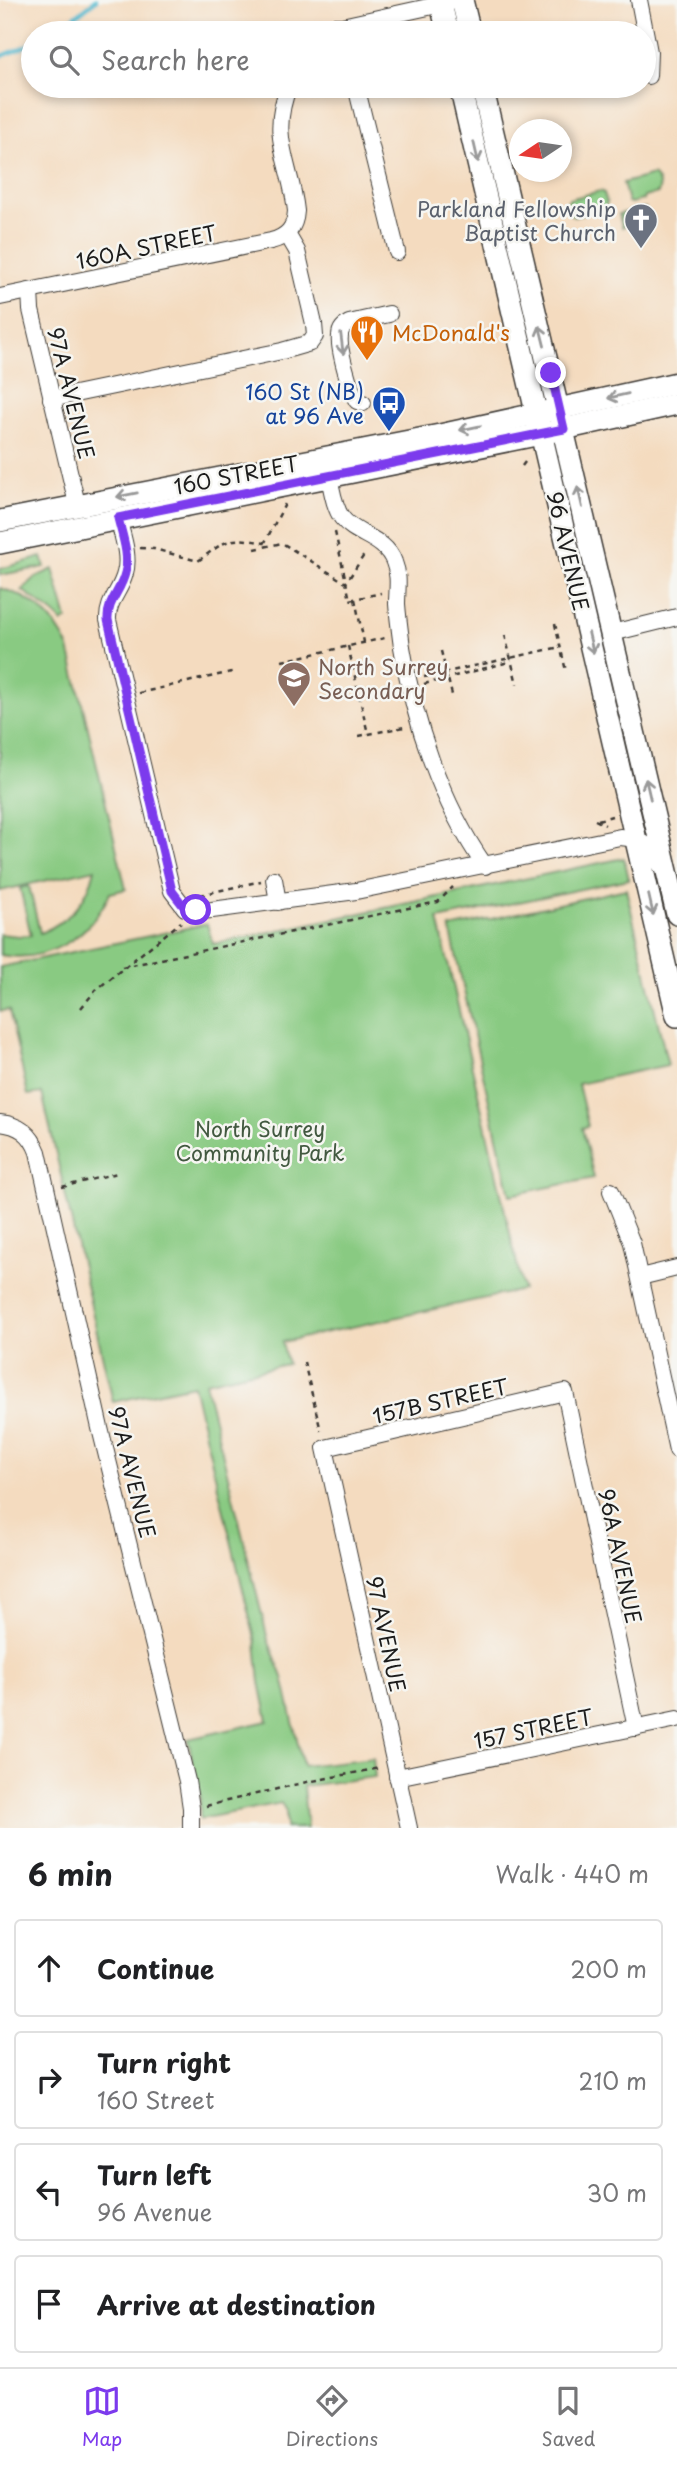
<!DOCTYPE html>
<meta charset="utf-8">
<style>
:root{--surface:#fff;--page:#f6f6f6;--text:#202124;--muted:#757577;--line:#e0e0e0;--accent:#7c3aed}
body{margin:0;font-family:"Playpen Sans",sans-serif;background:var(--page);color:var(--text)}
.compass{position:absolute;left:509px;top:119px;width:63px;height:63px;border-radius:50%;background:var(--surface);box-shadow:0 4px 10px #0003;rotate:257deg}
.stop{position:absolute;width:21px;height:21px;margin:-16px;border:5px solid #7c3aed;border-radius:50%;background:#fff}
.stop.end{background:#7c3aed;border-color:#fff;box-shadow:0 2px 7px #0008}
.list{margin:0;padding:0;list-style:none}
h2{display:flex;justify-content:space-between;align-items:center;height:91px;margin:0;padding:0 28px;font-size:30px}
h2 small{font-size:23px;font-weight:400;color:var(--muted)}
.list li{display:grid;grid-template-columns:46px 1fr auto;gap:21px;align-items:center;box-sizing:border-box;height:98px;margin:0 14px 14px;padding:0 14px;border:2px solid var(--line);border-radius:7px}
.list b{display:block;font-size:26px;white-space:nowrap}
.list p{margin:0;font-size:23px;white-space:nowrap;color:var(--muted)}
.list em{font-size:23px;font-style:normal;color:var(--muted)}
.icon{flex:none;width:38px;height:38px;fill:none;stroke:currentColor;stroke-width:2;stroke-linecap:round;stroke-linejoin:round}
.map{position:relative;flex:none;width:677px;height:1828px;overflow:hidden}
.search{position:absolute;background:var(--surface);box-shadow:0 4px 10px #0003;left:21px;right:21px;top:21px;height:77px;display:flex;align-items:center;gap:18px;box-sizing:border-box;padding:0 24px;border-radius:38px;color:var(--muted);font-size:26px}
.sheet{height:539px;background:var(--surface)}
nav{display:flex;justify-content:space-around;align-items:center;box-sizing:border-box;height:98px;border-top:2px solid var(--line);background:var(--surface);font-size:19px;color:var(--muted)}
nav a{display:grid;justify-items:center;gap:4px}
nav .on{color:var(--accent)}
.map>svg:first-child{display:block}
.green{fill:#89ca82;stroke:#52734f;stroke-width:2}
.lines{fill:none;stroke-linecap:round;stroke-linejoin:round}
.stream{stroke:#4fb7cd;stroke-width:4.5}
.minor-casing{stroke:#3c3934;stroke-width:18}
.major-casing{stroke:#3c3934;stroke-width:24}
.path{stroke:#3c3934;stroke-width:2.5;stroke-dasharray:5 5;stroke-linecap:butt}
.minor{stroke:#fff;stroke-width:16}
.major{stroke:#fff;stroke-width:21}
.oneway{stroke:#999}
.route{stroke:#7c3aed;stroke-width:9}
.labels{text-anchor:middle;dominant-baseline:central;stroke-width:5;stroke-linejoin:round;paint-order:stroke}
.worship-label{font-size:21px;fill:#5b616d;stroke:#f6f6f2;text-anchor:end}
.street-label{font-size:21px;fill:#1c1c1c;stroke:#f6f6f2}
.food-label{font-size:21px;fill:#c56008;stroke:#f6f6f2;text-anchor:start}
.transit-label{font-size:21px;fill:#164399;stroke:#f6f6f2;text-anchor:end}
.education-label{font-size:21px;fill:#785e54;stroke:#f6f6f2;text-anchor:start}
.park-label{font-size:21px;fill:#425940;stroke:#f6f6f2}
</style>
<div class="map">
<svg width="677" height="1828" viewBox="0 0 677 1828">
<rect width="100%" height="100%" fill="#f6f6f2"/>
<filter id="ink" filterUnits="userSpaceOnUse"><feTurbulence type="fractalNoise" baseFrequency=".0143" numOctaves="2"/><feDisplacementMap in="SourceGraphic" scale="14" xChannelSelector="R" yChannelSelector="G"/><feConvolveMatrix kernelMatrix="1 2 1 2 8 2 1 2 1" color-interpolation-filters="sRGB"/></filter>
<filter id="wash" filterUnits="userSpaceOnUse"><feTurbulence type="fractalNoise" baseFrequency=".00686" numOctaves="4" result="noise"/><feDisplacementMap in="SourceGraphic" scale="28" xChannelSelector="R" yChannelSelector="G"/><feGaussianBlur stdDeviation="1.57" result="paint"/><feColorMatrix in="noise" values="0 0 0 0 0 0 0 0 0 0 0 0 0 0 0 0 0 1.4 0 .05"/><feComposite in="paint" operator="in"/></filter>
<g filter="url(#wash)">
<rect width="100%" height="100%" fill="#f4dbbf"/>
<!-- green -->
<g class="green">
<path d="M653 175C659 180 661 186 658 193L644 197 643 200 631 203 628 202 623 183Z"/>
<polygon points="600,191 604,193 607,203 604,207 574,217 568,212 566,204 569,199"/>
<polygon points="645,208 648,221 622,227 619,214"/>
<polygon points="42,557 45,567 0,575 0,569"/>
<polygon points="53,569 67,619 62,623 58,617 22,590 36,577"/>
<path d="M0 588C33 597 55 618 69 648L126 889 110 893C90 936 49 964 0 955V934L19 936 31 935 20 888 29 886 40 933C70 921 88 900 95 869L0 891Z"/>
<polygon points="624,858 629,879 438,919 523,1290 282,1342 287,1364 205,1382 268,1640 283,1677 303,1766 373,1758 375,1777 303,1786 307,1828 286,1828 286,1811 281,1803 200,1819 200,1796 188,1739 268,1721 260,1682 256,1643 193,1385 113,1402 42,1093 28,1095 9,1010 0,1011 0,967 207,924 213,944"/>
<polygon points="626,889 668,1065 578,1084 588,1126 582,1128 594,1178 510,1195 450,928"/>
</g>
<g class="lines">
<!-- stream -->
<g class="stream">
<polyline points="54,33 96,0"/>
<polyline points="0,57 33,43"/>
</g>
</g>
</g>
<g filter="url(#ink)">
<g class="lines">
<!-- minor casing -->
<g class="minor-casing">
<g id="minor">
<polyline points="639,0 649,52 648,76"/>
<polyline points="324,33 327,26 342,26 451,2"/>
<polyline points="356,86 397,252"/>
<polyline points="30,291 31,310 77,504"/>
<path d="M0 297 271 241C287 237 295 228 296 211 291 163 268 137 289 86"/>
<polyline points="51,399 282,351 310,343 315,336 314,324 297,251 287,234"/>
<path d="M363 403 357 401C350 390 338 348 340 336 340 329 344 326 349 323L389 314"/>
<path d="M329 477C332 490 334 507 342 518 356 536 385 537 394 562 400 577 397 589 397 604 398 618 400 632 402 647 414 722 441 803 485 866"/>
<path d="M118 518C122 535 130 556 125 573 121 591 107 601 108 620L172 891 185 908 199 911 212 910 356 891 620 837C643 839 650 846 661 866"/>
<polyline points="612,633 677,617"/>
<polyline points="274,879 278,902"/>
<path d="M0 1123C20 1125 31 1134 38 1152L100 1428 187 1781 191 1808V1828"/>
<polyline points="611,1191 632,1243 677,1450"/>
<polyline points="640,1277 677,1268"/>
<polyline points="397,1777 677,1719"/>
<polyline points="409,1828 325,1448 565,1392 636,1728"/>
</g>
</g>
<!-- major casing -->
<g class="major-casing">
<g id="major">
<polyline points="440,0 448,33"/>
<polyline points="462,0 470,33"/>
<polyline points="460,86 677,1016"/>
<polyline points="482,86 677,914"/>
<polyline points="0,521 440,435 677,383"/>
<polyline points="0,543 541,434 677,404"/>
</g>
</g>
<!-- path -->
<g class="path">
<polyline points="522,466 528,458"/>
<polyline points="335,532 350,600 381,593"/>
<polyline points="264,544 285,504"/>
<path d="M140 548 154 549 198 561C226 541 228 535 264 543"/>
<polyline points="255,549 282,543 346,583 366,552"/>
<polyline points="355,599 364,642"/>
<polyline points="555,624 566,671"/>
<polyline points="505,635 517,684"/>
<polyline points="348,646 368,734"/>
<polyline points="441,651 453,699"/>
<polyline points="282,661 385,638"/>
<polyline points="424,677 560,647"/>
<polyline points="424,684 505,663 511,659"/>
<polyline points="139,693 236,671"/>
<polyline points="359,736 404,727"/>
<polyline points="595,820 605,825"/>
<polyline points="598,820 612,816"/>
<polyline points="200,895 261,881"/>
<polyline points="122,967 438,902 453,887"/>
<polyline points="81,1008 96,990 181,922"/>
<polyline points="62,1187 117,1173"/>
<polyline points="304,1362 321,1431"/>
<polyline points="206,1806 302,1783 380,1768"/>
</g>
<!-- minor -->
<use href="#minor" class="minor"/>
<!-- major -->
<use href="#major" class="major"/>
</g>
<!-- one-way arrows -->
<defs><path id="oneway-shaft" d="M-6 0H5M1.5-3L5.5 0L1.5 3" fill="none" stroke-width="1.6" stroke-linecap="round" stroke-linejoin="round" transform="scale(1.75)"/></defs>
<g class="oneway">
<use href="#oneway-shaft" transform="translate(476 152) rotate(77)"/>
<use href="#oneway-shaft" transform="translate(542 336) rotate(-104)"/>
<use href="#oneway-shaft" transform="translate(342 344) rotate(83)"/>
<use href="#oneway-shaft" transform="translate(618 396) rotate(167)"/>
<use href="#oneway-shaft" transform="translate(470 428) rotate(168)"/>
<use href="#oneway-shaft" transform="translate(127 495) rotate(169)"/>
<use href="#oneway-shaft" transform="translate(580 497) rotate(-103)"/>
<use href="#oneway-shaft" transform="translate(591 643) rotate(77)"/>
<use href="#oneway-shaft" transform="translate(648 789) rotate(-103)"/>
<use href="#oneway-shaft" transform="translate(651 905) rotate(77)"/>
</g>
</g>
<g class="lines" filter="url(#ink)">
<!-- route -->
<path class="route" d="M196 910 185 908 172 891 108 620C107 601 121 591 125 573 130 556 122 535 118 518L564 429 551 373"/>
</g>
<!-- icons -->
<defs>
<g id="church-pin" transform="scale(1.75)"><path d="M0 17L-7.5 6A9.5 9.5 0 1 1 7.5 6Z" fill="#6b7280" stroke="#f6f6f2"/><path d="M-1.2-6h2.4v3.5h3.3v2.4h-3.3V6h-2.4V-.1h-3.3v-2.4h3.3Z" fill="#fff"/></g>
<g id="restaurant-pin" transform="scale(1.75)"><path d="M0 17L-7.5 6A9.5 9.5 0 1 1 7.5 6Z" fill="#e8710a" stroke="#f6f6f2"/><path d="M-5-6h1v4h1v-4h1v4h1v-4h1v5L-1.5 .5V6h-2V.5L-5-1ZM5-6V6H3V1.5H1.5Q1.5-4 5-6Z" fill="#fff"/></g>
<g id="bus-pin" transform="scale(1.75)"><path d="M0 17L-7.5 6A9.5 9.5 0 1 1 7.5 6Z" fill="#1a4fb4" stroke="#f6f6f2"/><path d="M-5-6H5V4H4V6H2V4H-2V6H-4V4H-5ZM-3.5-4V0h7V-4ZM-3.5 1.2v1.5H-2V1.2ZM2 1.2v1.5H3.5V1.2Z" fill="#fff"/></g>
<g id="school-pin" transform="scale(1.75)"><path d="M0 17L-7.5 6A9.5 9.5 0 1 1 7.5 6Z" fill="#8d6e63" stroke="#f6f6f2"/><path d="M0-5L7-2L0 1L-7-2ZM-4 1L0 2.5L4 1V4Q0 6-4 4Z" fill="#fff"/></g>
</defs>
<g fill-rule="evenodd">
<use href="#church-pin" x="641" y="220"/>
<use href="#restaurant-pin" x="367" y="332"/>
<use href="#bus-pin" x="389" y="403"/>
<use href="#school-pin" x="294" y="678"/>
</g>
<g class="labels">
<!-- worship labels -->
<g class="worship-label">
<text x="616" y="208">Parkland Fellowship<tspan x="616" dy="24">Baptist Church</tspan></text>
</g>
<!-- street labels -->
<g class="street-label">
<text transform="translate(146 246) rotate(-12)">160A STREET</text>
<text transform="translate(72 393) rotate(76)">97A AVENUE</text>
<text transform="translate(236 474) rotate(-11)">160 STREET</text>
<text transform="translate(569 551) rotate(77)">96 AVENUE</text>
<text transform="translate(440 1400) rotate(-13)">157B STREET</text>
<text transform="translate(133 1472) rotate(76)">97A AVENUE</text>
<text transform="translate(621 1556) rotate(78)">96A AVENUE</text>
<text transform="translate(387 1634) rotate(78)">97 AVENUE</text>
<text transform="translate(533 1728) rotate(-12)">157 STREET</text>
</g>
<!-- food labels -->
<g class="food-label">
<text x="392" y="332">McDonald's</text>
</g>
<!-- transit labels -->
<g class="transit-label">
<text x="364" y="391">160 St (NB)<tspan x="364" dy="24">at 96 Ave</tspan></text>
</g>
<!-- education labels -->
<g class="education-label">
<text x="318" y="666">North Surrey<tspan x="318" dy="24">Secondary</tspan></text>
</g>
<!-- park labels -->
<g class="park-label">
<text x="260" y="1128">North Surrey<tspan x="260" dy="24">Community Park</tspan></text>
</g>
</g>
</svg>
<svg class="compass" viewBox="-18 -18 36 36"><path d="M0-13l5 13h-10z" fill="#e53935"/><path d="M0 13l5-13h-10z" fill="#757577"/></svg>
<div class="stop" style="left:196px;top:910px"></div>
<div class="stop end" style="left:551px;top:373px"></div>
<div class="search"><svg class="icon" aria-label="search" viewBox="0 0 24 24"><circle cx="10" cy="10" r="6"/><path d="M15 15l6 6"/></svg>Search here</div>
</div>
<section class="sheet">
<h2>6 min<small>Walk · 440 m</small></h2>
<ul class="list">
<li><svg class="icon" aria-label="ahead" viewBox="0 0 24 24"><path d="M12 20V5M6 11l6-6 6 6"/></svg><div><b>Continue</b></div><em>200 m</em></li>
<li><svg class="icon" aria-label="right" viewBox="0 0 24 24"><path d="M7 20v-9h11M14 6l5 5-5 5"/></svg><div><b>Turn right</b><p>160 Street</p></div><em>210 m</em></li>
<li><svg class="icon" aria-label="left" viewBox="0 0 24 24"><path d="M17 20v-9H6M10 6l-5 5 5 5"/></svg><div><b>Turn left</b><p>96 Avenue</p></div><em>30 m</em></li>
<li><svg class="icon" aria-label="arrive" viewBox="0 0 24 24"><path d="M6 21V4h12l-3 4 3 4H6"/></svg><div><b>Arrive at destination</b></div></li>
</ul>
</section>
<nav>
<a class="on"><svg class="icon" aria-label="map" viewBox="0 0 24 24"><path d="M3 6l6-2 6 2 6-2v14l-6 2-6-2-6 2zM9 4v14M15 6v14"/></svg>Map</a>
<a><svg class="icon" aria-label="directions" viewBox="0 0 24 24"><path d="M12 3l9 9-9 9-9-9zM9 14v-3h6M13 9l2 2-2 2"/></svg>Directions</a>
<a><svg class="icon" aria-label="saved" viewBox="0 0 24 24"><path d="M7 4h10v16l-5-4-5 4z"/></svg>Saved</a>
</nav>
